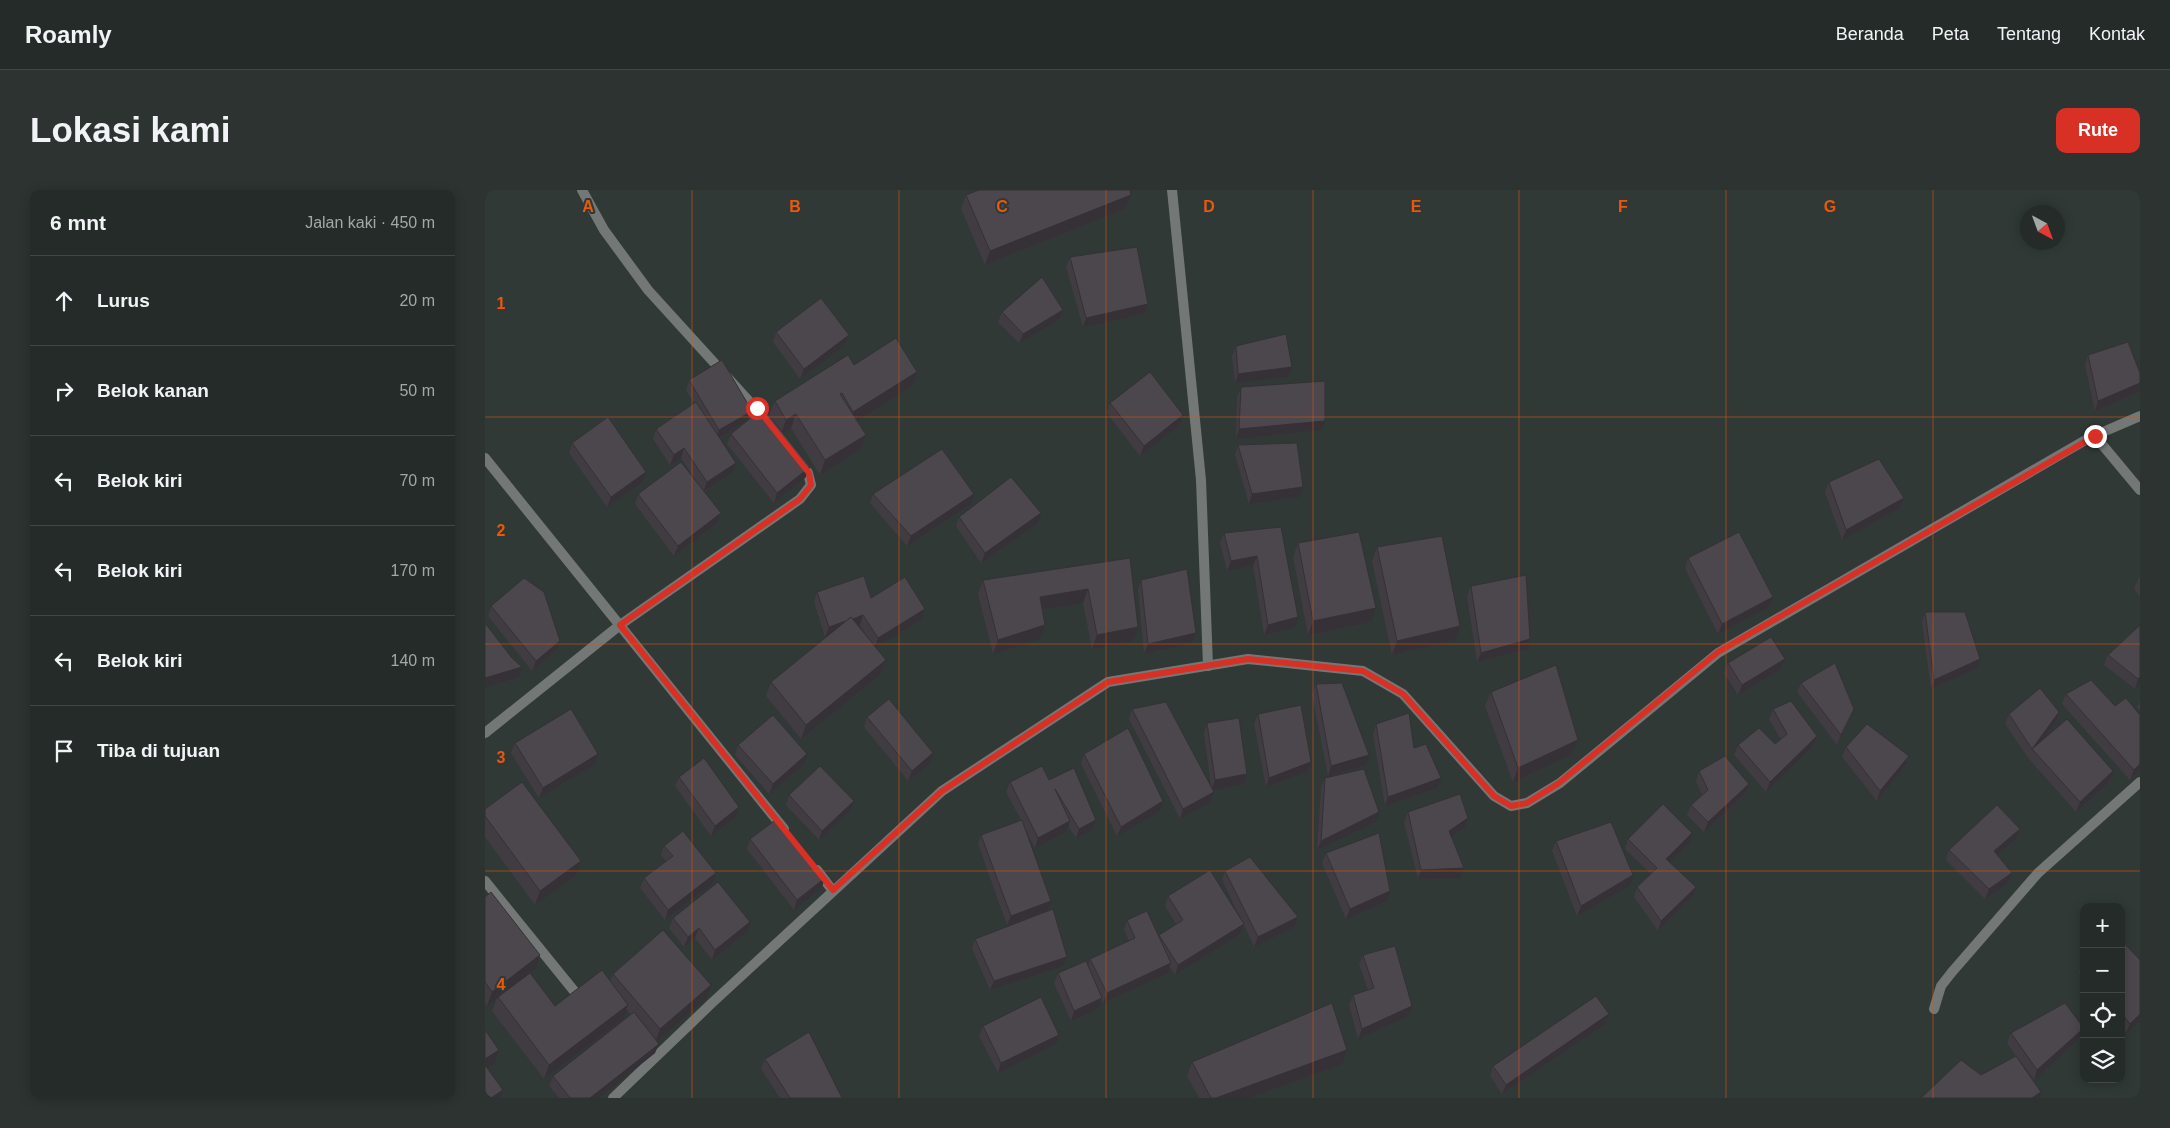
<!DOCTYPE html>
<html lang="id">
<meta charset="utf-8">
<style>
:root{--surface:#242b28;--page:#2c3330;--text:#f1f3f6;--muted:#a3a7a8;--line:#414745;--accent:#d93025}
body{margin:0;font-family:Arial,sans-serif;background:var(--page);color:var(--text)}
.controls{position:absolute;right:15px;bottom:15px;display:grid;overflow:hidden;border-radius:10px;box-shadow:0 2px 12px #0003}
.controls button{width:45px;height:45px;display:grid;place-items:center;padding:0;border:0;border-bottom:1px solid var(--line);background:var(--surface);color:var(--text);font:25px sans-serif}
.compass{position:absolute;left:1535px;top:15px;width:45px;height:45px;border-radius:50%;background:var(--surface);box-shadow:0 2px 12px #0003;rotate:139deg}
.stop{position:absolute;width:15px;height:15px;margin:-11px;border:4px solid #d93025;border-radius:50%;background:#fff}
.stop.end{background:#d93025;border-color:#fff;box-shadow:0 1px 5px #0008}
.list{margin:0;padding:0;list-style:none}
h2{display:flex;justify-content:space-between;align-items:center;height:65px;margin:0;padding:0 20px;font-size:21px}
h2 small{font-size:16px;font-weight:400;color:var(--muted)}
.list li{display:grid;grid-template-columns:32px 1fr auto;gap:15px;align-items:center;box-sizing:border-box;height:90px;padding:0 20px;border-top:1px solid var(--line)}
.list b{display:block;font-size:19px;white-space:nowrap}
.list em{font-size:16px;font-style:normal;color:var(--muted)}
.icon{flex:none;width:28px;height:28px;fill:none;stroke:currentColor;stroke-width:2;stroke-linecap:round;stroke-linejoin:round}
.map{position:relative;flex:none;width:1655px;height:908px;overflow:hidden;border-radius:10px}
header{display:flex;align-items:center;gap:30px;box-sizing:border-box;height:70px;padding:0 25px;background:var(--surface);border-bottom:1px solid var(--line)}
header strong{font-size:24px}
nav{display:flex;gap:28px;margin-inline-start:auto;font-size:18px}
.intro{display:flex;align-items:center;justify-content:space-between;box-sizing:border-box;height:120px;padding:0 30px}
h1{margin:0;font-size:35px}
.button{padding:12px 22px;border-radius:10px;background:var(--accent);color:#fff;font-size:18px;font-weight:700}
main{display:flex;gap:30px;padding:0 30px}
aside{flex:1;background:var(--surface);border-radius:10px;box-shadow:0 2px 12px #0003}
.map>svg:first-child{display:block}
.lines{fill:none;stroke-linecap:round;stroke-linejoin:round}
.street{stroke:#737775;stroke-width:10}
.wall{fill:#413c42;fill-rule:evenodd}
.shaded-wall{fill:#353136}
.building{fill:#4c464d;stroke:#353136}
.route{stroke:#d93025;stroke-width:6}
.grid{fill:none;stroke:#e8590c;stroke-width:1;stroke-opacity:0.55}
.grid-label{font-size:16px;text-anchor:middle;font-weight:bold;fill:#e8590c;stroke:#303935;stroke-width:4;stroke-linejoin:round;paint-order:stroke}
</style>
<header>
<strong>Roamly</strong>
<nav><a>Beranda</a><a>Peta</a><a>Tentang</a><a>Kontak</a></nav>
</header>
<div class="intro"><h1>Lokasi kami</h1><a class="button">Rute</a></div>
<main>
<aside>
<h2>6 mnt<small>Jalan kaki · 450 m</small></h2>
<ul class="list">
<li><svg class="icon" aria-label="ahead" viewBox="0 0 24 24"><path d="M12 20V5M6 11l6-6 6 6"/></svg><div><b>Lurus</b></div><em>20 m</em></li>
<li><svg class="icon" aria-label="right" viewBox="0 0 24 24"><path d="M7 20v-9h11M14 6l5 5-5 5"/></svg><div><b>Belok kanan</b></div><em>50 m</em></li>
<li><svg class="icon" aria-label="left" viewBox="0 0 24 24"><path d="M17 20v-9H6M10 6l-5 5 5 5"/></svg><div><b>Belok kiri</b></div><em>70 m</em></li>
<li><svg class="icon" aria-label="left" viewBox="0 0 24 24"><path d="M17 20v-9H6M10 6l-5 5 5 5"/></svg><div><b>Belok kiri</b></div><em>170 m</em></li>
<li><svg class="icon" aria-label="left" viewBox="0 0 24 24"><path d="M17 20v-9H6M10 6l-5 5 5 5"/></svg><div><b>Belok kiri</b></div><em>140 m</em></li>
<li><svg class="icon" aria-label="arrive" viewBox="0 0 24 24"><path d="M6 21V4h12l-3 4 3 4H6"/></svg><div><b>Tiba di tujuan</b></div></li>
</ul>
</aside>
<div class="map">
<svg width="1655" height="908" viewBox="0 0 1655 908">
<rect width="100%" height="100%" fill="#303935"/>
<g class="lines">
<!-- street -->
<g class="street">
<polyline points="97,0 119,40 163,100 282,231"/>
<polyline points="687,0 716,290 723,476"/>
<polyline points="1610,246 1655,300"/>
<polyline points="0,268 299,639"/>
<polyline points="0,543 135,435 315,309 326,295 323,283 314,272"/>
<polyline points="332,680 348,701"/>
<polyline points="0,691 98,812"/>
<polyline points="1449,819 1456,796 1467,782 1553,683 1655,592"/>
<polyline points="128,908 228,812 457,601 623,492 763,469 878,481 918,504 1009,606 1026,616 1042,613 1075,593 1233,463 1604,248 1655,226"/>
</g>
</g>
<!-- wall -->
<g class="wall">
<polygon points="481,5 640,19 500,75 476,19"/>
<polygon points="585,67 663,114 659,124 598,137 581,77"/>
<polygon points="578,120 574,130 534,153 513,132 517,122"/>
<polygon points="291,142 364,145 360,155 315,189 288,152"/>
<polygon points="751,156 807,177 803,187 750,193 747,166"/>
<polygon points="1603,165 1655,201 1610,221 1600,175"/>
<polygon points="369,175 432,182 427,196 372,230 381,245 376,259 335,285 306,238 298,243 321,287 289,313 242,254 246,244 260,232 234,248 247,283 219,302 236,323 232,333 189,366 150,314 153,304 211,291 196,268 185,275 168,249 171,239 209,213 201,200 204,190 267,221 264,230 288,232 284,225 290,211"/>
<polygon points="756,197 836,240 751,249 752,207"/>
<polygon points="625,213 698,225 695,235 655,266 622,223"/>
<polygon points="87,253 161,282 158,292 122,317 84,263"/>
<polygon points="753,255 818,297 814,307 764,314 750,265"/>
<polygon points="1344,292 1419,308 1415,318 1357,350 1340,302"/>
<polygon points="388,304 486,314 422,356 385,313"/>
<polygon points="556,323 553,333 496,373 471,336 474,327"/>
<polygon points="796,337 810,437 779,445 768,375 742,381 735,353 739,343"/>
<polygon points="813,353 886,432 823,445 808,367"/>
<polygon points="892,357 975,436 970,450 907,465 887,371"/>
<polygon points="645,368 648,451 607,459 598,413 558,420 555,449 508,464 493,404 498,390"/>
<polygon points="1203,368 1284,417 1233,444 1200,378"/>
<polygon points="1655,387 1655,407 1649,399 1653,389"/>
<polygon points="656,390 711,443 707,453 659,464 653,400"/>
<polygon points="986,396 1045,449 1042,459 992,472 982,406"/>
<path d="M332 402 386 408 440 419 437 429 390 457 401 470 396 484 316 549 281 506 286 492 342 446 340 447 329 412ZM375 435 382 447 373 436Z"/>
<polygon points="6,416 71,460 47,481 3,426"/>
<polygon points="1440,422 1492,478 1446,499 1437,432"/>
<polygon points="1655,435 1655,493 1650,499 1619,475 1623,465"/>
<polygon points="1300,469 1296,479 1253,505 1239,483 1243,473"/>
<polygon points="1316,493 1369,519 1365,528 1352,555 1312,502"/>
<polygon points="831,494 884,565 881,575 843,586 827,504"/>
<polygon points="1006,502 1093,550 1087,564 1028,592 1000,516"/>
<polygon points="1581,504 1630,516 1655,525 1655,580 1645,590 1577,514"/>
<polygon points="1655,511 1655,520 1652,518"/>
<polygon points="647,519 726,596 719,543 722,533 762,584 759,594 728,599 725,612 695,629 644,529"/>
<polygon points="1288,519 1332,546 1328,556 1281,602 1249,565 1253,555 1290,554 1296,550 1284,529"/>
<polygon points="1574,522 1571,532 1557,551 1625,591 1591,622 1544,569 1520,534 1524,524"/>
<polygon points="773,524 822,582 781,597 769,534"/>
<polygon points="382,527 445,573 423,591 379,537"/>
<polygon points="891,534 929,558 952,598 900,616 888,544"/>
<polygon points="30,553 110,574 54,608 26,563"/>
<polygon points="253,555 319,574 284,604 250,565"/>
<polygon points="1361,557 1424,566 1420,576 1392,611 1357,567"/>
<polygon points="599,564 675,621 632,646 596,574"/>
<polygon points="1214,581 1260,604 1219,642 1202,625 1206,615 1217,605 1211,591"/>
<polygon points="194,587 254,617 251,627 226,646 190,596"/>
<polygon points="840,588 891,632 832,660 836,598"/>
<polygon points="564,590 608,639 591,648 583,636 582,641 550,658 539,636 562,720 522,735 493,654 496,645 536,630 521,602 525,592"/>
<polygon points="304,605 365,621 334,650 301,615"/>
<polygon points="0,619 91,685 50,715 0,647"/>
<polygon points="923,622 979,638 966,647 979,678 976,688 933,689 919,632"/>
<polygon points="1535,639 1531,649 1512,665 1524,692 1500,709 1461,670 1464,660"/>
<polygon points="265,649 340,688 337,697 309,720 262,659"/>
<polygon points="1143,649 1204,653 1184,672 1211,697 1208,706 1173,741 1149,707 1152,697 1166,684 1140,659"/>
<polygon points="1071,651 1145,695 1092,726 1067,661"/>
<polygon points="179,656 231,683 228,693 180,730 155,698 159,688 181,671 176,665"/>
<polygon points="841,663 902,711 861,729 837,673"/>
<polygon points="740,681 809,737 769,757 759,735 755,744 690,785 685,777 683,783 618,813 616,810 614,818 586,831 569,793 573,783 603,776 605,769 644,751 639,740 642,730 674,746 674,745 691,734 680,716 683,706 757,732 737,690"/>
<polygon points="0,707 50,779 45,783 70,816 125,791 128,784 221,809 172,851 170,863 114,908 74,908 64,896 68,886 146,825 141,819 138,829 59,889 7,821 12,808 2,816 0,813"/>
<polygon points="188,728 262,742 227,770 210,748 199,757 184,738"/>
<polygon points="490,749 578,776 505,800 487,759"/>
<polygon points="1636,750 1655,831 1641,843 1636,837"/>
<polygon points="878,765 923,826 873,849 864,815 868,805 883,800 874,774"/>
<polygon points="1599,772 1599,789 1594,783 1597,773"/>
<polygon points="1120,834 1017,904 1005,886 1008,876"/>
<polygon points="498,836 571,854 513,883 494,846"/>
<polygon points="1526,843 1595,848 1549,890 1536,872 1496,885 1531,866 1522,853"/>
<polygon points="280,869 357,908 295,908 276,879"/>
<polygon points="707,872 857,874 765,908 714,908 702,886"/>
</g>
<!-- shaded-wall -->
<g class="shaded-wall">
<polygon points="646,5 640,19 500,75 505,61"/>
<polygon points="663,114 659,124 598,137 601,128"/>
<polygon points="578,120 574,130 534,153 538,144"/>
<polygon points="364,145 360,155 315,189 319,179"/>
<polygon points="807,177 803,187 750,193 753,184"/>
<polygon points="432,182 427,196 363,236 368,222"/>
<polygon points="1655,193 1655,201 1610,221 1613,211"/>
<polygon points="267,221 263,230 230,250 234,240"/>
<polygon points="311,224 306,238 296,244 301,230"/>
<polygon points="698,225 695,235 655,266 659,256"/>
<polygon points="840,231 836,240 751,249 754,239"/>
<polygon points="381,245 376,259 335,285 340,270"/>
<polygon points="199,258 196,268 185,275 189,265"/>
<polygon points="251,273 247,283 218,302 222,292"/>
<polygon points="325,277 321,287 289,313 292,303"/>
<polygon points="161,282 158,292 122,317 126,307"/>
<polygon points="818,297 814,307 764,314 767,304"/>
<polygon points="489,304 486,314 422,356 426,346"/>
<polygon points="1419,308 1415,318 1357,350 1361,340"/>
<polygon points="236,323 232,333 189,366 193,356"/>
<polygon points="556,323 553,333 496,373 500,363"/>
<polygon points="772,366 768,375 742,381 746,371"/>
<polygon points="603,399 598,413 550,421 555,407"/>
<polygon points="1288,407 1284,417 1233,444 1237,434"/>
<polygon points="891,418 886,432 823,445 828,431"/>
<polygon points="440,419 437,429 389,458 393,448"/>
<polygon points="378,425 375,435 340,447 344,437"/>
<polygon points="813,427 810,437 779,445 783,435"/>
<polygon points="560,435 555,449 508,464 513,450"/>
<polygon points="975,436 970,450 907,465 912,451"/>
<polygon points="653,437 648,451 607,459 612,445"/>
<polygon points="711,443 707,453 659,464 663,454"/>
<polygon points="1045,449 1042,459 992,472 996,463"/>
<polygon points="75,451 71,460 47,481 51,471"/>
<polygon points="1300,469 1296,479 1253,505 1257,495"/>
<polygon points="1495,469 1492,478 1446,499 1449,490"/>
<polygon points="401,470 396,484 316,549 321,535"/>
<polygon points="37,477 34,487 0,497 0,488"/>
<polygon points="1655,487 1655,493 1650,499 1653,489"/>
<polygon points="1369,519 1365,528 1352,555 1356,545"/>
<polygon points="1574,522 1571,532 1549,561 1547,559"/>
<polygon points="1332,546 1328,556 1281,602 1285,592"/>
<polygon points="1093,550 1087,564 1028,592 1033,578"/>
<polygon points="448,563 445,573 423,591 427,581"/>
<polygon points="113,564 110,574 54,608 58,598"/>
<polygon points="322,564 319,574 284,604 288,594"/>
<polygon points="884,565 881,575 843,586 846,576"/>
<polygon points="1424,566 1420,576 1392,611 1395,601"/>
<polygon points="826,572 822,582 781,597 784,588"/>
<polygon points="1655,574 1655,580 1645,590 1649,580"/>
<polygon points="1628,581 1625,591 1591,622 1595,612"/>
<polygon points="762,584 759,594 726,600 730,590"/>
<polygon points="956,588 952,598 900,616 903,607"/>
<polygon points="1264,594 1260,604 1219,642 1223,632"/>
<polygon points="729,602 725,612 695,629 698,619"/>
<polygon points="369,611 365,621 334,650 337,641"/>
<polygon points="678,611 675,621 632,646 636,637"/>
<polygon points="254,617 251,627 226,646 230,636"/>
<polygon points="894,622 891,632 832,660 836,651"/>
<polygon points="983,628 979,638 960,651 964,641"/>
<polygon points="611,630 608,639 591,648 594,639"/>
<polygon points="585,631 582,641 550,658 553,648"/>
<polygon points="1535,639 1531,649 1505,671 1509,661"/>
<polygon points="1207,643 1204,653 1178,679 1181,669"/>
<polygon points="96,671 91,685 50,715 55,701"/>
<polygon points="979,678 976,688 933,689 936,680"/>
<polygon points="231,683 228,693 180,730 183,720"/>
<polygon points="1527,683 1524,692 1500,709 1504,699"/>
<polygon points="1148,685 1145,695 1092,726 1096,716"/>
<polygon points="340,688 337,697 309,720 312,710"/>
<polygon points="1211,697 1208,706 1173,741 1176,731"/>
<polygon points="905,701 902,711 861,729 865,719"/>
<polygon points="566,711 562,720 522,735 526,726"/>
<polygon points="813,727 809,737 769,757 773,747"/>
<polygon points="265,732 262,742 227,770 230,760"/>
<polygon points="759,734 755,744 690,785 693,775"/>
<polygon points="214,738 210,748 199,757 203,747"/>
<polygon points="55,765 50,779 2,816 7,802"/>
<polygon points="582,767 578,776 505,800 509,791"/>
<polygon points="686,773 683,783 618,813 622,803"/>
<polygon points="226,795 221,809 170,853 175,839"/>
<polygon points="617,808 614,818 586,831 589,821"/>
<polygon points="143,815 138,829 59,889 64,875"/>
<polygon points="927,816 923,826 873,849 877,839"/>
<polygon points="1124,824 1120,834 1017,904 1021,895"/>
<polygon points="1655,824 1655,831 1641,843 1645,834"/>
<polygon points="1599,838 1595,848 1549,890 1552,880"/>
<polygon points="574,845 571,854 513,883 516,873"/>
<polygon points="174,854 170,863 114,908 105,908"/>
<polygon points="14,860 9,874 0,880 0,869"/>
<polygon points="862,860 857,874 765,908 731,908"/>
<polygon points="18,900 15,908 6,908"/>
<polygon points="1556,902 1554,908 1547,908"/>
</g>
<!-- building -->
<g class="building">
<polygon points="494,0 645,0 646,5 505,61 481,5"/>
<polygon points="652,57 663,114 601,128 585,67"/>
<polygon points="557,87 578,120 538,144 517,122"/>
<polygon points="336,108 364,145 319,179 291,142"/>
<polygon points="801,144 807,177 753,184 751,156"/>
<polygon points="411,148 432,182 368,222 357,203 355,204 381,245 340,270 311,224 301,230 290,211 363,165 369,175"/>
<polygon points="1643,152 1655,183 1655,193 1613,211 1603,165"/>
<polygon points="237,170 267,221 234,240 204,190"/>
<polygon points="665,182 698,225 659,256 625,213"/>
<polygon points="840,191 840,231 754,239 756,197"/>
<polygon points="211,212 251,273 222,292 199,258 189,265 171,239"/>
<polygon points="278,218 325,277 292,303 246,244"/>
<polygon points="123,227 161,282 126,307 87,253"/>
<polygon points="812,253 818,297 767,304 753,255"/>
<polygon points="457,259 489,304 426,346 388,304"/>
<polygon points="1394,269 1419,308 1361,340 1344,292"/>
<polygon points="196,272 236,323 193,356 153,304"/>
<polygon points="526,287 556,323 500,363 474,327"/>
<polygon points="796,337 813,427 783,435 772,366 746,371 739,343"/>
<polygon points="874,342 891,418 828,431 813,353"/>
<polygon points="1254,342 1288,407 1237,434 1203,368"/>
<polygon points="957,346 975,436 912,451 892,357"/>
<polygon points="645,368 653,437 612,445 603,399 555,407 560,435 513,450 498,390"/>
<polygon points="702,379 711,443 663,454 656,390"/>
<polygon points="1041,385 1045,449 996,463 986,396"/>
<polygon points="379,386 386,408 420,387 440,419 393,448 378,425 368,429 366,427 361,431 344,437 332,402"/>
<polygon points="39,388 59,402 75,451 51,471 6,416"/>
<polygon points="1440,422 1480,422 1495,469 1449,490"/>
<polygon points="366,427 401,470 321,535 286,492"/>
<polygon points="0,433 27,468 37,477 0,488"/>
<polygon points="1655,435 1655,487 1653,489 1623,465"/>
<polygon points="1286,447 1300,469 1257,495 1243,473"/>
<polygon points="1350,473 1369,519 1356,545 1316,493"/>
<polygon points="1071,475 1093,550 1033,578 1006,502"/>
<polygon points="1606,490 1630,516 1641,508 1655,525 1655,574 1649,580 1581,504"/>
<polygon points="857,493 884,565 846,576 831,494"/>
<polygon points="1555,498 1574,522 1547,559 1524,524"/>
<polygon points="404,509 448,563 427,581 382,527"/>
<polygon points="1306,511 1332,546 1285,592 1253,555 1274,538 1290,554 1302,544 1288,519"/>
<polygon points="681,512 729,602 698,619 647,519"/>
<polygon points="816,515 826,572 784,588 773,524"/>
<polygon points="86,519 113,564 58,598 30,553"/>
<polygon points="924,523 929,558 941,554 956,588 903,607 891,534"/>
<polygon points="288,525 322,564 288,594 253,555"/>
<polygon points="754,528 762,584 730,590 722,533"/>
<polygon points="1582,529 1628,581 1595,612 1547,559"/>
<polygon points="1382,534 1424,566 1395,601 1361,557"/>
<polygon points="643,538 678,611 636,637 599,564"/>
<polygon points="1240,566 1264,594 1223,632 1206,615 1223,600 1214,581"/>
<polygon points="219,568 254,617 230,636 194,587"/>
<polygon points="335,576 369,611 337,641 304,605"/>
<polygon points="557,576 564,590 589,578 611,630 594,639 570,599 585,631 553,648 525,592"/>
<polygon points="879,579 894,622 836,651 840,588"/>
<polygon points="37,592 96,671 55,701 0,626 0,619"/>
<polygon points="975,604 983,628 964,641 979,678 936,680 923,622"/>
<polygon points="1178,614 1207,643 1181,669 1211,697 1176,731 1152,697 1172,678 1143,649"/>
<polygon points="1512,615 1535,639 1509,661 1527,683 1504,699 1464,660"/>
<polygon points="293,628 340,688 312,710 265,649"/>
<polygon points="537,630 566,711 526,726 496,645"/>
<polygon points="1126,632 1148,685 1096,716 1071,651"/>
<polygon points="198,641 231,683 183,720 159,688 188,666 179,656"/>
<polygon points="894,643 905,701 865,719 841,663"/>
<polygon points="765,667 813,727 773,747 740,681"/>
<polygon points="725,680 759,734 693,775 674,745 698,730 683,706"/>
<polygon points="233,692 265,732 230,760 214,738 203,747 188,728"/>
<polygon points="6,702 55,765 7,802 0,792 0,707"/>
<polygon points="568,719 582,767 509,791 490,749"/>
<polygon points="662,721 686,773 622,803 605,769 650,748 642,730"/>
<polygon points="178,740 226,795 175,839 128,784"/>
<polygon points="1636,750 1655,770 1655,824 1645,834 1636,823"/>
<polygon points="910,756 927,816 877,839 868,805 889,798 878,765"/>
<polygon points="601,771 617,808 589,821 573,783"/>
<polygon points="117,780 143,815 64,875 13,807 45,783 70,816"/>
<polygon points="1111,806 1124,824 1021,895 1008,876"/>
<polygon points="556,807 574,845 516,873 498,836"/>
<polygon points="847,813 862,860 731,908 726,908 707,872"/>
<polygon points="1580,813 1599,838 1552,880 1526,843"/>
<polygon points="149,822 174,854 105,908 85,908 68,886"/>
<polygon points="0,840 14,860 0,869"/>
<polygon points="324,842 357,908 305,908 280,869"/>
<polygon points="1531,866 1556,902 1547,908 1436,908 1476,870 1496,885"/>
<polygon points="0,875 18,900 6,908 0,908"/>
</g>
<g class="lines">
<!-- route -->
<polyline class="route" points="272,218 324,283 326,295 315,309 135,435 348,700 457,601 623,492 763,469 878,481 918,504 1009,606 1026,616 1042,613 1074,593 1233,462 1610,246"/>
</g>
<!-- grid -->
<path class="grid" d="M207 0V908M414 0V908M621 0V908M828 0V908M1034 0V908M1241 0V908M1448 0V908M0 227H1655M0 454H1655M0 681H1655"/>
<g class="grid-label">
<text x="103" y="22">A</text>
<text x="310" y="22">B</text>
<text x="517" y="22">C</text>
<text x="724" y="22">D</text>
<text x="931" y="22">E</text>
<text x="1138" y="22">F</text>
<text x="1345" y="22">G</text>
<text x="16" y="119">1</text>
<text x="16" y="346">2</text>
<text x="16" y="573">3</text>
<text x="16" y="800">4</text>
</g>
</svg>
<div class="controls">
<button>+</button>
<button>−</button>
<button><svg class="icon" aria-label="locate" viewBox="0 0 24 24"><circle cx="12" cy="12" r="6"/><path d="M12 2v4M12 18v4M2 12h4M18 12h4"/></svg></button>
<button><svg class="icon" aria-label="layers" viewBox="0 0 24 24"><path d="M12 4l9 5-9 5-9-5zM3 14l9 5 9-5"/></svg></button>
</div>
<svg class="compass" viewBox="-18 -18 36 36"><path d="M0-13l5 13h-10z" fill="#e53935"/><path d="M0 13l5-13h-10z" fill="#a3a7a8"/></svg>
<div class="stop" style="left:272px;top:218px"></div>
<div class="stop end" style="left:1610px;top:246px"></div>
</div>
</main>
